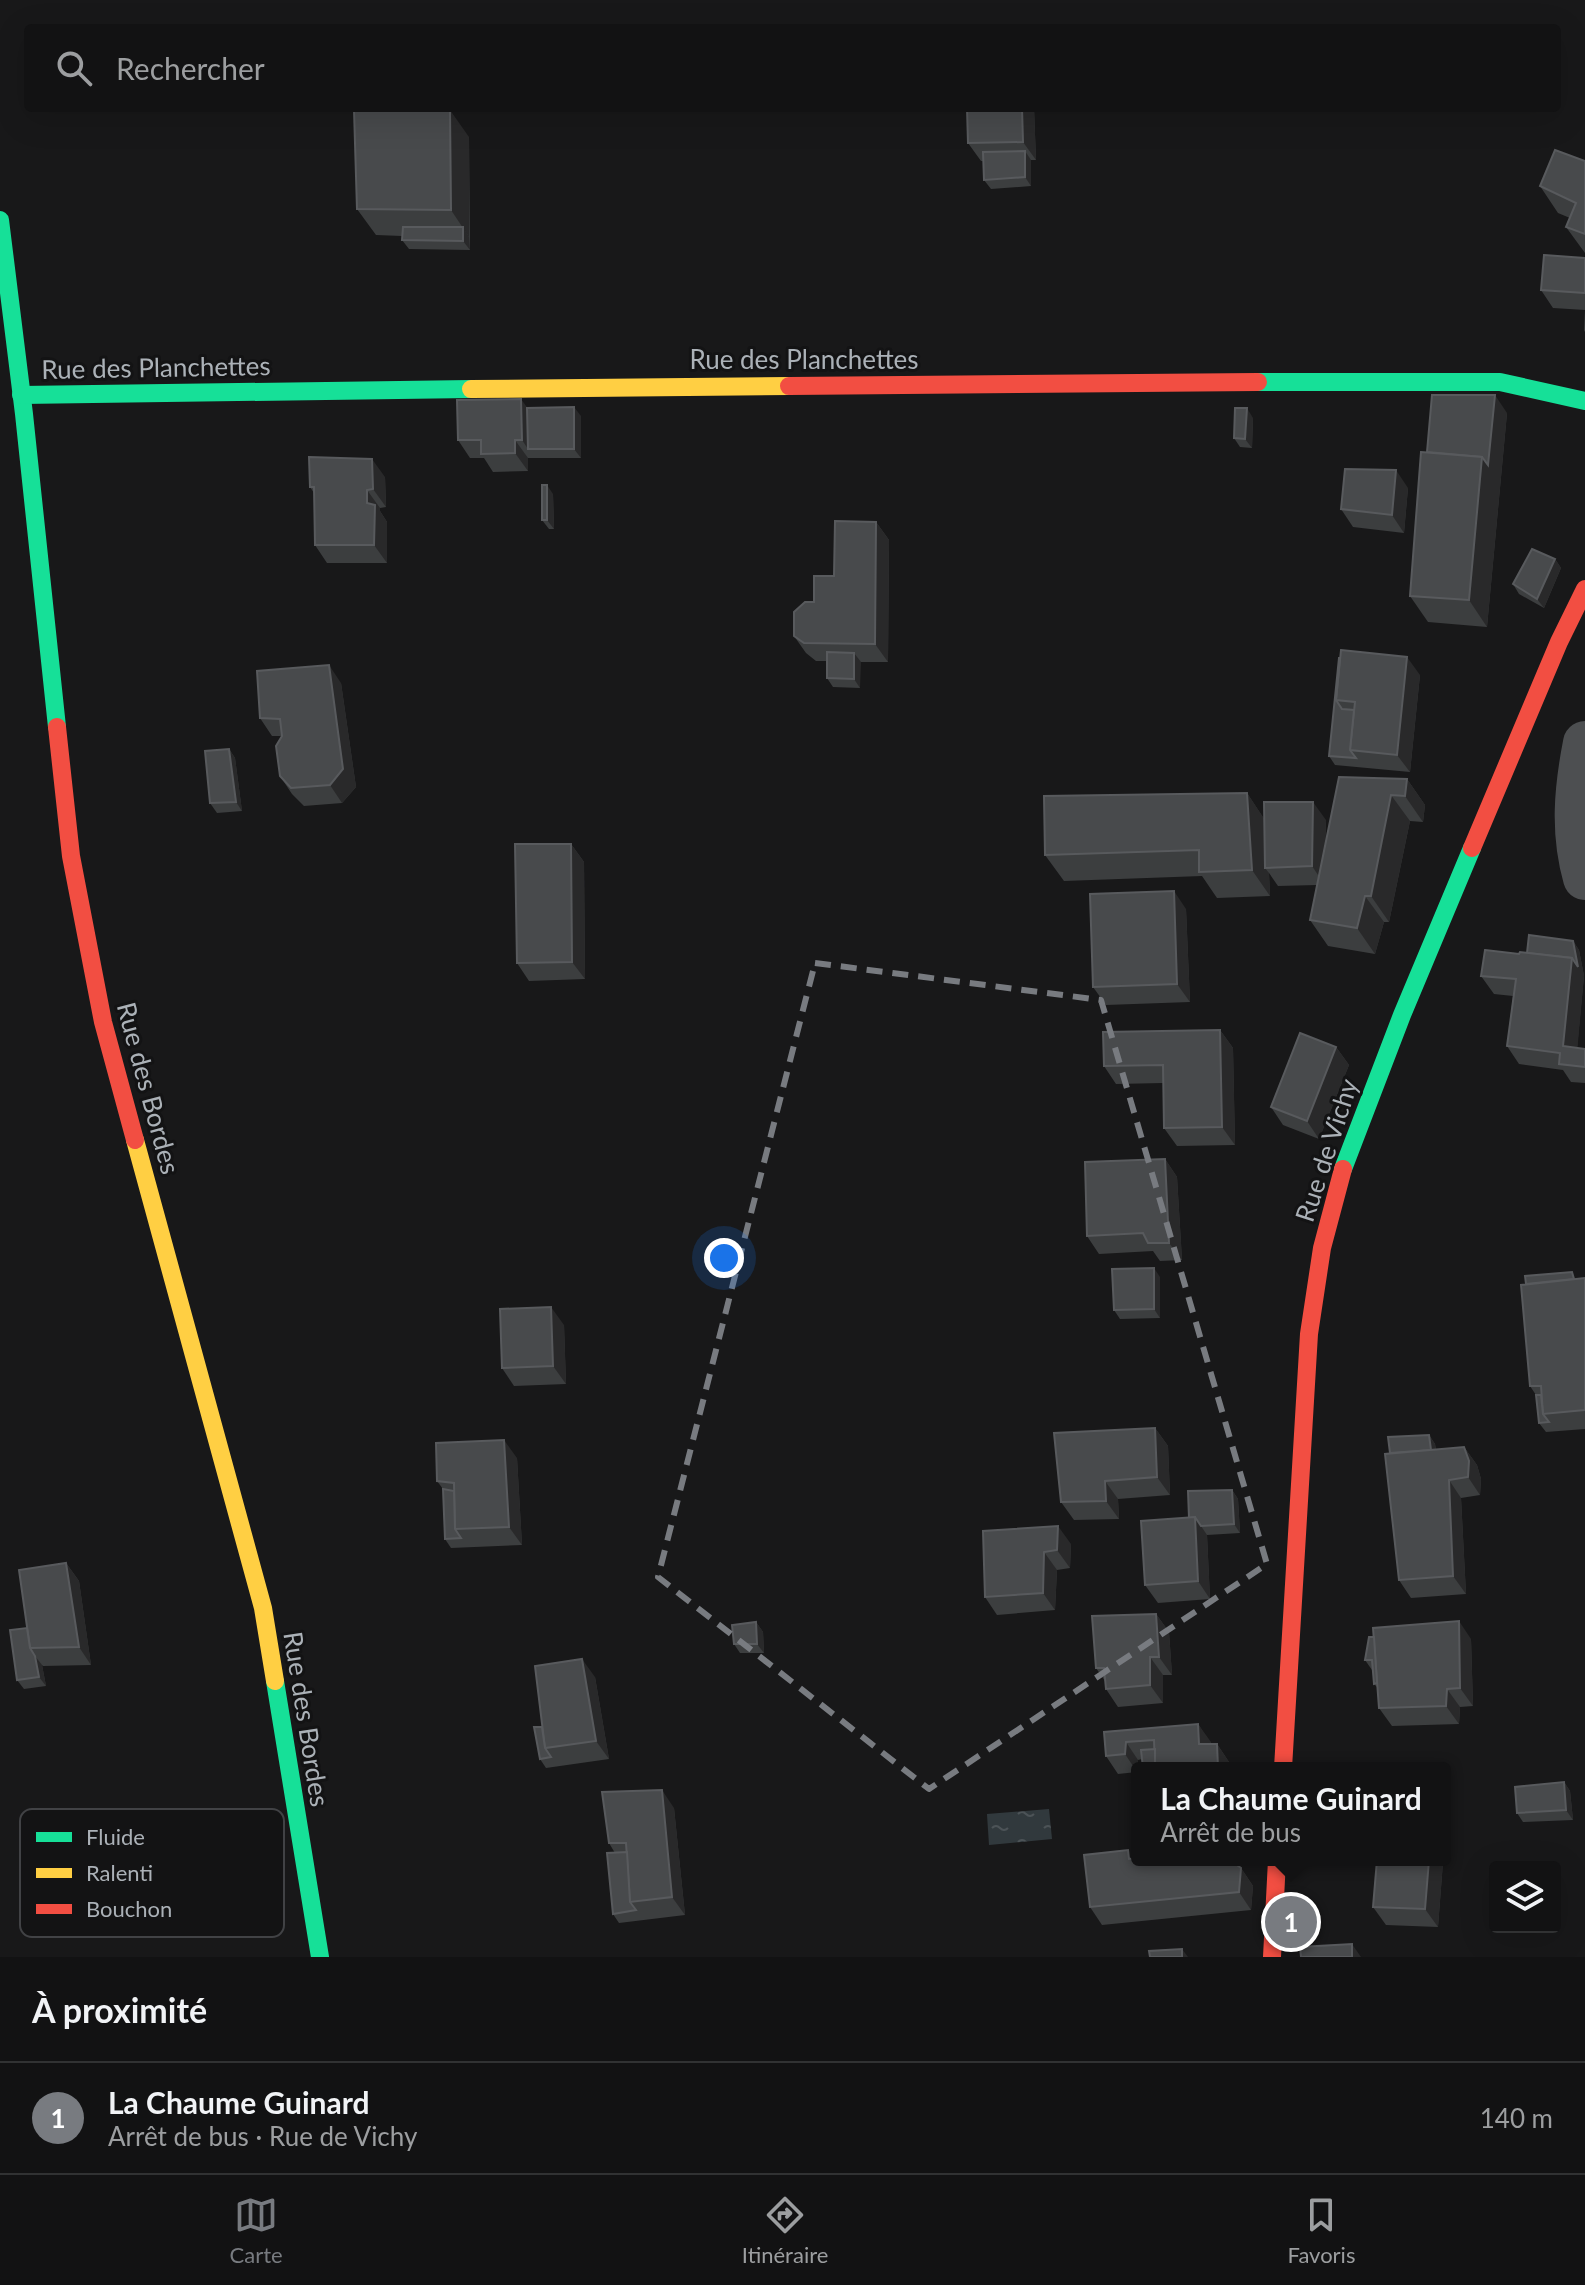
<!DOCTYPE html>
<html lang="fr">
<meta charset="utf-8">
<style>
:root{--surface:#121213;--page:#1b1b1c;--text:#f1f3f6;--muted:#9c9ea0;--line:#313233;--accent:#787b80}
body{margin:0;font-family:Lato,sans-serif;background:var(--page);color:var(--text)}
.controls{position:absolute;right:24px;bottom:24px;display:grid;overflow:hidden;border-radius:8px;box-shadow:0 8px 32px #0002}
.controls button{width:72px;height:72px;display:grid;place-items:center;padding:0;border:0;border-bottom:2px solid var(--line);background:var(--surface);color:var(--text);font:40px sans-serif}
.you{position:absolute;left:724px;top:1258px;width:28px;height:28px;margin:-20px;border:6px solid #fff;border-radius:50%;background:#1a73e8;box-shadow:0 0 0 12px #1a73e833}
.badge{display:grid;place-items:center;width:52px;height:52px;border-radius:50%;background:var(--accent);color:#fff;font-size:26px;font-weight:700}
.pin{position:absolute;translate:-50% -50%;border:4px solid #fff;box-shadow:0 2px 8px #0006}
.popup{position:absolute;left:1131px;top:1762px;width:320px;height:104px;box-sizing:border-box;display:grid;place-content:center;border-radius:8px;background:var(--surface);filter:drop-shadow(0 2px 6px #0005);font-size:26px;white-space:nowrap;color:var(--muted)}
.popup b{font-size:30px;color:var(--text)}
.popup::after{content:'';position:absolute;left:50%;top:100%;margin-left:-16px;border:16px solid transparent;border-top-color:var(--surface)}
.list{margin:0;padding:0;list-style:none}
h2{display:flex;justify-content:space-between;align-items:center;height:104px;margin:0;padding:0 32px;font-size:34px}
h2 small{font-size:26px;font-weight:400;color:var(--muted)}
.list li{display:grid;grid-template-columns:52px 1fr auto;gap:24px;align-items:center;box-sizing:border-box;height:112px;padding:0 32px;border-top:2px solid var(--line)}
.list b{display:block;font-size:30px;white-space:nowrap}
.list p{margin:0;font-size:26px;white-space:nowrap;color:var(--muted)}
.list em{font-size:26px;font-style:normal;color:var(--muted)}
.icon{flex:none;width:44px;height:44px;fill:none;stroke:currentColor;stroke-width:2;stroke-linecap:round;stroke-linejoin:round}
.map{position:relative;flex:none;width:1585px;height:1957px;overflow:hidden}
.search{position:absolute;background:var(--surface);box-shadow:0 8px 32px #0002;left:24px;right:24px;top:24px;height:88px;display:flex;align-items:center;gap:20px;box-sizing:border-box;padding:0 28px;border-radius:8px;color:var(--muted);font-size:30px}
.sheet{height:216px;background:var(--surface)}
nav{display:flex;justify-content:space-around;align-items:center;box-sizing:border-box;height:112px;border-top:2px solid var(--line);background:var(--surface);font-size:22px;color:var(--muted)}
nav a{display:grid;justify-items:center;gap:4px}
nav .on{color:var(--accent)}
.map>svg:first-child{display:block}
.water{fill:url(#water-ripples)}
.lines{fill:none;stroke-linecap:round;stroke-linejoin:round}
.street{stroke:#4d4f51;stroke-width:44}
.fast{stroke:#16e098;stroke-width:18}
.slow{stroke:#ffcf43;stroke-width:18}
.jam{stroke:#f24e42;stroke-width:18}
.wall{fill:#3c3e3f}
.shaded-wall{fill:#29292a}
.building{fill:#484a4c;stroke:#585a5d;stroke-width:2}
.marked{fill:none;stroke:#787b80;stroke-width:6;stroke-dasharray:16 10;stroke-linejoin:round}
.labels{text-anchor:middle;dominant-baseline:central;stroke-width:6;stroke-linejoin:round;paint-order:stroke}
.street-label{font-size:26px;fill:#abb1b7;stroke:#131314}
.key{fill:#131314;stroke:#414245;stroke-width:2}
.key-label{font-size:22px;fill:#abb1b7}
</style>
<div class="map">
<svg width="1585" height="1957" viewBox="0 0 1585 1957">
<defs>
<pattern id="water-ripples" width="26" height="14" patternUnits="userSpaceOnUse" patternTransform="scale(2)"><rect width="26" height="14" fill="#31393d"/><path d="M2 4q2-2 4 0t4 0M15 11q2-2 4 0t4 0" fill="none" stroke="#4c5357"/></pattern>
</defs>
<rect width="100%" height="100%" fill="#181819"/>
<!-- water -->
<polygon class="water" points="1049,1809 1052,1839 989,1845 987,1814"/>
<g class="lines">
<!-- street -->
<path class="street" d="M1585 743C1576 789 1572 832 1585 878"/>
<!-- fast -->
<g class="fast">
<polyline points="0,220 24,414 57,727"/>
<polyline points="1258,382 1500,382 1585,401"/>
<polyline points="21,395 471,389"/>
<polyline points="1343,1169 1402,1015 1472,848"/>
<polyline points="275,1681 320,1957"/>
</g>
<!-- slow -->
<g class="slow">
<polyline points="471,389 789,386"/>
<polyline points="135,1140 263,1608 275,1681"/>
</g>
<!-- jam -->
<g class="jam">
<polyline points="789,386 1258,382"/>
<polyline points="57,727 71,856 103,1022 135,1140"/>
<polyline points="1472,848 1559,642 1585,589"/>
<polyline points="1283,1768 1309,1334 1322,1248 1343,1169"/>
<polyline points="1272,1957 1277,1860"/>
</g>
</g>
<!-- wall -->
<g class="wall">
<polygon points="967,108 1034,108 1036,160 1031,160 1031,186 991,189 984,180 983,161 981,161 968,143"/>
<polygon points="469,137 470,250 409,249 402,240 402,236 376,235 357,209"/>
<polygon points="1585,161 1585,253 1566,227 1570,218 1558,213 1540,186"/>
<polygon points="1585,258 1585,332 1584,330 1585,310 1553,308 1541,290"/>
<polygon points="527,408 581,416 581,458 528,458 528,471 493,472 484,458 470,458 458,440"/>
<polygon points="1507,413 1487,627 1428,622 1410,596 1427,452"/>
<polygon points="1253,418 1252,448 1240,447 1234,438"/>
<polygon points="385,477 386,507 380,508 380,511 387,522 387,563 327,563 315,545 314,493 310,487"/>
<polygon points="1408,488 1404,533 1353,527 1341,509"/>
<polygon points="553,494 554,529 549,529 542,520"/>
<polygon points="876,522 889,540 888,662 860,662 860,688 833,687 827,678 827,661 816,661 806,653 794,636 814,602"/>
<polygon points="1555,559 1561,568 1544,608 1519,594 1513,584"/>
<polygon points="1339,658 1420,675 1410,772 1335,765 1329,756"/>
<polygon points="341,683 356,787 342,803 304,806 292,794 280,776 282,736 272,736 260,718"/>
<polygon points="229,749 235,758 242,811 217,813 210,803"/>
<polygon points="1407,779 1425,805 1423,822 1410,821 1389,922 1384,922 1375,954 1328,946 1310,920 1317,885 1278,886 1269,873 1270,896 1217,898 1202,876 1064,881 1045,855 1247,793 1264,819 1326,820 1325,847"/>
<polygon points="571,844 584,862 585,979 529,981 517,963"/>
<polygon points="1186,909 1190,1002 1106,1005 1093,987"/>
<polygon points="1573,941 1579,950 1584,976 1577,1048 1585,1049 1585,1083 1571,1082 1563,1070 1519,1064 1507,1046 1513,996 1494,994 1481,976 1519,954"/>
<polygon points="1220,1030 1233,1048 1235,1145 1177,1146 1164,1128 1163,1083 1116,1084 1104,1066"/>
<polygon points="1336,1047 1349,1065 1319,1139 1283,1125 1271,1107"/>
<polygon points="1165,1159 1177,1177 1182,1260 1160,1261 1153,1251 1099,1254 1087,1236"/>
<polygon points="1160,1277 1160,1318 1120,1319 1114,1310"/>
<polygon points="1585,1278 1585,1429 1546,1432 1539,1423 1536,1395 1530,1386 1577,1279"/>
<polygon points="564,1325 566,1384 514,1386 502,1368"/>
<polygon points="1155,1428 1168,1446 1170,1495 1118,1499 1119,1519 1074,1520 1061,1502"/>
<polygon points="1429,1435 1435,1444 1436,1450 1464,1447 1477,1465 1481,1479 1480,1495 1461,1498 1466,1594 1411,1598 1399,1580 1390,1453"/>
<polygon points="517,1458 522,1545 451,1548 445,1539 443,1489 437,1481"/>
<polygon points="1232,1490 1238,1499 1240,1533 1207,1535 1210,1599 1158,1603 1145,1585 1189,1518"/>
<polygon points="983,1531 1071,1544 1070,1568 1057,1570 1055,1610 997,1615 985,1597"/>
<polygon points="66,1563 79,1581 91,1665 43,1666 42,1665 46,1686 24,1689 17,1680 27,1628"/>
<polygon points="1156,1614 1169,1632 1172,1675 1163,1675 1163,1703 1118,1707 1106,1689 1105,1681 1096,1668"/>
<polygon points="756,1622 763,1632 764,1653 740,1653 734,1644"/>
<polygon points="1471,1639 1473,1706 1460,1707 1459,1724 1392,1726 1379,1708 1378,1688 1374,1684 1373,1669 1372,1670 1365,1660"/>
<polygon points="595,1677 609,1759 546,1768 540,1759 542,1727"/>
<polygon points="1198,1724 1211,1744 1217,1744 1229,1762 1230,1768 1142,1768 1142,1759 1138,1760 1137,1772 1118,1774 1106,1756 1104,1732"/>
<polygon points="1564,1782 1570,1791 1573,1820 1523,1822 1517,1813"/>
<polygon points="674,1808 685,1915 619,1923 613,1914 615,1853 609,1843"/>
<polygon points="1134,1858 1241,1868 1253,1886 1251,1910 1102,1925 1090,1907"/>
<polygon points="1377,1860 1442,1860 1443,1862 1438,1927 1386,1925 1373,1907"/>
</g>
<!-- shaded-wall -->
<g class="shaded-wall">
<polygon points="1022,108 1034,108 1036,160 1023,142"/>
<polygon points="450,110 469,137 469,237 451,210"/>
<polygon points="1025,151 1031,160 1031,186 1025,177"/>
<polygon points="463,227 469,237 470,250 463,241"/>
<polygon points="1495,395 1507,413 1487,627 1469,600 1482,457"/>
<polygon points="521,399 534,417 528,449 522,440"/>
<polygon points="574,407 581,416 581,458 574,449"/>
<polygon points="1247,408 1253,418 1252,448 1245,439"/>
<polygon points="515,440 528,458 528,471 515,453"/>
<polygon points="372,459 385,477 386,507 373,489"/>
<polygon points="1396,470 1408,488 1404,533 1392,515"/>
<polygon points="547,485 553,494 554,529 547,520"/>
<polygon points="367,490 380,508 380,511 387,522 387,563 374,545 367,503"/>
<polygon points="876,522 889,540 888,662 875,644"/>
<polygon points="1555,559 1561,568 1544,608 1537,599"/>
<polygon points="854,653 861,662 860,688 854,679"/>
<polygon points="1407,657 1420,675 1410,772 1397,755"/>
<polygon points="329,665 341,683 356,787 342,803 330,785"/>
<polygon points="229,749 235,758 242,811 236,802"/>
<polygon points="1407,779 1425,805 1423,822 1405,796"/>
<polygon points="1247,793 1265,820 1265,868 1269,873 1270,896 1252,870"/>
<polygon points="1391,795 1410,821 1389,922 1371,896"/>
<polygon points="1313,802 1326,820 1324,884 1312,866"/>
<polygon points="571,844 584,862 585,979 572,962"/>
<polygon points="1174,891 1186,909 1190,1002 1177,984"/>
<polygon points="1365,896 1384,922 1375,954 1357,928"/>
<polygon points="1573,941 1579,950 1584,976 1576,1064 1563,1046"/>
<polygon points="1220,1030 1233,1048 1235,1145 1222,1127"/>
<polygon points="1336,1047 1349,1065 1319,1139 1307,1121"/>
<polygon points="1165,1159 1177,1177 1182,1260 1169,1243"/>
<polygon points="1154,1268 1160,1277 1160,1318 1154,1309"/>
<polygon points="551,1307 564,1325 566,1384 553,1366"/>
<polygon points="1155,1428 1168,1446 1170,1495 1157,1477"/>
<polygon points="1429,1435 1435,1444 1439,1469 1433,1460"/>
<polygon points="504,1440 517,1458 522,1545 509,1527"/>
<polygon points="1464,1447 1477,1465 1481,1479 1480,1495 1468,1477"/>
<polygon points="1449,1480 1461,1498 1466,1594 1453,1576"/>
<polygon points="1105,1481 1118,1499 1119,1519 1106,1501"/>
<polygon points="1232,1490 1238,1499 1240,1533 1234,1524"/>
<polygon points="1195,1517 1207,1535 1210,1599 1198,1581"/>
<polygon points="1058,1526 1071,1544 1070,1568 1057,1550"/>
<polygon points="1044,1552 1057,1570 1055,1610 1043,1593"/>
<polygon points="66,1563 79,1581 91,1665 79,1647"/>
<polygon points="1156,1614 1169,1632 1172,1675 1159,1657"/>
<polygon points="1459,1621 1471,1639 1473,1706 1460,1688"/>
<polygon points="756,1622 763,1632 764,1653 757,1644"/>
<polygon points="35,1656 42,1665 46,1686 39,1677"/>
<polygon points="1150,1657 1163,1675 1163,1703 1150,1685"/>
<polygon points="582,1659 595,1677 609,1759 596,1741"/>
<polygon points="1447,1689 1460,1707 1459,1724 1446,1706"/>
<polygon points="1198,1724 1211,1742 1212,1762 1199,1744"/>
<polygon points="1126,1742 1138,1760 1137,1772 1125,1754"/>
<polygon points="1217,1744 1229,1762 1230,1768 1218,1768"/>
<polygon points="1564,1782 1570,1791 1573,1820 1566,1810"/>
<polygon points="662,1790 674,1808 685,1915 672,1897"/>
<polygon points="1429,1860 1442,1860 1443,1862 1438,1927 1425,1909"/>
<polygon points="1241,1868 1253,1886 1251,1910 1239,1892"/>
<polygon points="1352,1944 1361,1957 1352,1957"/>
<polygon points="1182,1949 1188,1957 1182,1957"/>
</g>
<!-- building -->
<g class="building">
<polygon points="967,108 1022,108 1023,142 968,143"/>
<polygon points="354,110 450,110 451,210 357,209"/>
<polygon points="1555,150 1585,161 1585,234 1566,227 1576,203 1540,186"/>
<polygon points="1025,151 1025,177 984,180 983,152"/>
<polygon points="403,227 463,227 463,241 402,240"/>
<polygon points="1544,255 1585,258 1585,293 1541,290"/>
<polygon points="1432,395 1495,395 1488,465 1482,457 1427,452"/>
<polygon points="521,399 522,440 515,440 515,453 481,454 481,440 458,440 457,400"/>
<polygon points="574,407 574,449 528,449 527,408"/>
<polygon points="1235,408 1247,408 1245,439 1234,438"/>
<polygon points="1421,452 1482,457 1469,600 1410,596"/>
<polygon points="309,457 372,459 373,489 367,490 367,503 375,505 374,545 315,545 314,487 310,487"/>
<polygon points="1345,469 1396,470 1392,515 1341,509"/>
<rect x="542" y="485" width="5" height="35"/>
<polygon points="835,521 876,522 875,644 804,643 794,636 794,612 805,602 814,602 814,576 834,576"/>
<polygon points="1532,549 1555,559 1537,599 1513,584"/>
<polygon points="1341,650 1407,657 1397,755 1350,750 1355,702 1336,700"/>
<polygon points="827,652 854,653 854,679 827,678"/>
<polygon points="1339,658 1340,658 1336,700 1342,709 1354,710 1350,750 1356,758 1329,756"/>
<polygon points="329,665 343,769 330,785 291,788 280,776 276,746 282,736 280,719 260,718 257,671"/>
<polygon points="229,749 236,802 210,803 205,751"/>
<polygon points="1339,777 1407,779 1405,796 1391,795 1371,896 1365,896 1357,928 1310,920"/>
<polygon points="1247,793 1252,870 1199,872 1199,850 1045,855 1044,796"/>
<polygon points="1264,802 1313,802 1312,866 1265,868"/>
<polygon points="515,844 571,844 572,962 517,963"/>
<polygon points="1174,891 1177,984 1093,987 1090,894"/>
<polygon points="1529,935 1573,941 1578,967 1572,958 1527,953"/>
<polygon points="1485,950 1519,954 1520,952 1572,958 1563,1046 1585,1049 1585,1067 1559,1064 1560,1053 1507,1046 1516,979 1481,976"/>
<polygon points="1220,1030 1222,1127 1164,1128 1163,1065 1104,1066 1103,1032"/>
<polygon points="1300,1033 1336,1047 1307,1121 1271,1107"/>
<polygon points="1165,1159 1169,1243 1148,1243 1143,1233 1087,1236 1085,1162"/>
<polygon points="1154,1268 1154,1309 1114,1310 1112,1269"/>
<polygon points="1572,1272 1574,1279 1526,1284 1525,1276"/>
<polygon points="1585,1278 1585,1410 1543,1414 1541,1386 1530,1386 1521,1285"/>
<polygon points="551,1307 553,1366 502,1368 500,1309"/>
<polygon points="1536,1395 1541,1395 1543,1414 1549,1422 1539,1423"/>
<polygon points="1155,1428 1157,1477 1105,1481 1106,1501 1061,1502 1054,1433"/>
<polygon points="1429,1435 1431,1450 1390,1453 1388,1437"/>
<polygon points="504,1440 509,1527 455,1529 454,1483 437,1481 436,1443"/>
<polygon points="1464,1447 1469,1461 1468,1477 1449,1480 1453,1576 1399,1580 1385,1454"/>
<polygon points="443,1489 454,1491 455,1529 461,1538 445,1539"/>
<polygon points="1232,1490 1234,1524 1201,1526 1195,1517 1189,1518 1188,1491"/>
<polygon points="1195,1517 1198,1581 1145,1585 1141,1521"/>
<polygon points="1058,1526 1057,1550 1044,1552 1043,1593 985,1597 983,1531"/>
<polygon points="66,1563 79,1647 30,1648 19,1570"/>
<polygon points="1156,1614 1159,1657 1150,1657 1150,1685 1106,1689 1104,1668 1096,1668 1092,1616"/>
<polygon points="1459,1621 1460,1688 1447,1689 1446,1706 1379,1708 1373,1628"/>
<polygon points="756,1622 757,1644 734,1644 732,1625"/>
<polygon points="27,1628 30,1648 35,1656 39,1677 17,1680 10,1630"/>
<polygon points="1369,1637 1374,1637 1377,1683 1374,1684 1372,1660 1365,1660"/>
<polygon points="582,1659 596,1741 545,1748 535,1666"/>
<polygon points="1198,1724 1199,1744 1217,1744 1218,1768 1155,1768 1154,1740 1126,1742 1125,1754 1106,1756 1104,1732"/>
<polygon points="534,1727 542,1727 545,1748 551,1757 540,1759"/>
<polygon points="1155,1749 1155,1768 1143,1768 1141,1750"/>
<polygon points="1564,1782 1566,1810 1517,1813 1515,1787"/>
<polygon points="1132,1783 1137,1783 1137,1820 1135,1820"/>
<polygon points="662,1790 672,1897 630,1902 626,1843 609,1843 602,1792"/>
<polygon points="1128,1850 1129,1859 1137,1858 1137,1860 1230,1860 1241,1868 1239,1892 1090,1907 1084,1855"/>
<polygon points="627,1852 630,1902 636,1910 613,1914 607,1853"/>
<polygon points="1377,1860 1429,1860 1425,1909 1373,1907"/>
<polygon points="1352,1944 1352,1957 1301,1957 1300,1947"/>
<polygon points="1182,1949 1182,1957 1150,1957 1149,1951"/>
</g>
<!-- marked area -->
<path class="marked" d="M815 963 1101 1000 1267 1564 929 1789 658 1577Z"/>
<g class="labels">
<!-- street labels -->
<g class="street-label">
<text x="804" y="359">Rue des Planchettes</text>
<text transform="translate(156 367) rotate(-1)">Rue des Planchettes</text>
<text transform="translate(149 1088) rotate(75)">Rue des Bordes</text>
<text transform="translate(1326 1150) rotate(-72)">Rue de Vichy</text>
<text transform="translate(307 1719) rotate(81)">Rue des Bordes</text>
</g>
</g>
<!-- legend -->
<rect x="20" y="1809" width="264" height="128" rx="12" class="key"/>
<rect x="36" y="1832" width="36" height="10" fill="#16e098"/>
<rect x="36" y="1868" width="36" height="10" fill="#ffcf43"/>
<rect x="36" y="1904" width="36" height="10" fill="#f24e42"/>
<g class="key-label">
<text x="86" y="1845">Fluide</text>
<text x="86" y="1881">Ralenti</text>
<text x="86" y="1917">Bouchon</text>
</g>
</svg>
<div class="controls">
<button><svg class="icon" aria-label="layers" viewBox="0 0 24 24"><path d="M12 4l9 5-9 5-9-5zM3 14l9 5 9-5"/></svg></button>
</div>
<div class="you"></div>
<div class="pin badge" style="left:1291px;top:1922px">1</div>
<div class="popup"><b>La Chaume Guinard</b>Arrêt de bus</div>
<div class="search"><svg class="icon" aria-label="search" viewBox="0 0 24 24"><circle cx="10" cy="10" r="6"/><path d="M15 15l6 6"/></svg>Rechercher</div>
</div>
<section class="sheet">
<h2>À proximité<small></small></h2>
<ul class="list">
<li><span class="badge">1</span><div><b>La Chaume Guinard</b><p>Arrêt de bus · Rue de Vichy</p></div><em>140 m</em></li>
</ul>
</section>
<nav>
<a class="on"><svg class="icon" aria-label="map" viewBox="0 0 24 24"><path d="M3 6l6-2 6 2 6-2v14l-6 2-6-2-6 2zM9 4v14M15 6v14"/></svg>Carte</a>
<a><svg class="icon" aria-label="directions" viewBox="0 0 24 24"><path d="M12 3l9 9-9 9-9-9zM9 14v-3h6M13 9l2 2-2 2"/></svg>Itinéraire</a>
<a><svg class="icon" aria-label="saved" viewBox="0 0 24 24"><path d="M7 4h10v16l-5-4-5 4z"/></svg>Favoris</a>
</nav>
